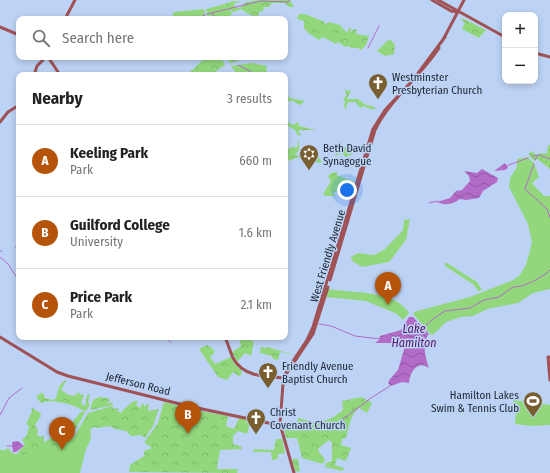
<!DOCTYPE html>
<meta charset="utf-8">
<style>
:root{--surface:#fff;--page:#f2f2f2;--text:#222;--muted:#767676;--line:#e0e0e0;--accent:#b45309}
body{margin:0;font-family:"Fira Sans Condensed",sans-serif;background:var(--page);color:var(--text)}
.controls{position:absolute;right:12px;top:12px;display:grid;overflow:hidden;border-radius:8px;box-shadow:0 2px 6px #0003}
.controls button{width:36px;height:36px;display:grid;place-items:center;padding:0;border:0;border-bottom:1px solid var(--line);background:var(--surface);color:var(--text);font:20px sans-serif}
.you{position:absolute;left:347px;top:190px;width:14px;height:14px;margin:-10px;border:3px solid #fff;border-radius:50%;background:#1a73e8;box-shadow:0 0 0 6px #1a73e833}
.badge{display:grid;place-items:center;width:26px;height:26px;border-radius:50%;background:var(--accent);color:#fff;font-size:13px;font-weight:700}
.pin{position:absolute;translate:-50% -33px;filter:drop-shadow(0 1px 2px #0008)}
.pin::after{content:'';position:absolute;top:21px;width:14px;height:12px;background:inherit;clip-path:polygon(0 0,100% 0,50% 100%)}
.list{margin:0;padding:0;list-style:none}
h2{display:flex;justify-content:space-between;align-items:center;height:52px;margin:0;padding:0 16px;font-size:17px}
h2 small{font-size:13px;font-weight:400;color:var(--muted)}
.list li{display:grid;grid-template-columns:26px 1fr auto;gap:12px;align-items:center;box-sizing:border-box;height:72px;padding:0 16px;border-top:1px solid var(--line)}
.list b{display:block;font-size:15px;white-space:nowrap}
.list p{margin:0;font-size:13px;white-space:nowrap;color:var(--muted)}
.list em{font-size:13px;font-style:normal;color:var(--muted)}
.icon{flex:none;width:22px;height:22px;fill:none;stroke:currentColor;stroke-width:2;stroke-linecap:round;stroke-linejoin:round}
.map{position:relative;flex:none;width:550px;height:473px;overflow:hidden}
.search{position:absolute;background:var(--surface);box-shadow:0 2px 6px #0003;left:16px;top:16px;width:272px;height:44px;display:flex;align-items:center;gap:10px;box-sizing:border-box;padding:0 14px;border-radius:8px;color:var(--muted);font-size:15px}
.panel{position:absolute;background:var(--surface);box-shadow:0 2px 6px #0003;left:16px;top:72px;width:272px;height:268px;border-radius:8px}
.map>svg:first-child{display:block}
.grass{fill:url(#grass-dots)}
.forest{fill:url(#forest-crowns)}
.park{fill:#93d77d}
.water{fill:url(#water-waves)}
.lines{fill:none;stroke-linecap:round;stroke-linejoin:round}
.stream{stroke:#b26cc7;stroke-width:1}
.secondary{stroke:#9f5256;stroke-width:3}
.labels{text-anchor:middle;dominant-baseline:central;stroke-width:3;stroke-linejoin:round;paint-order:stroke}
.poi-label{font-size:11px;fill:#202935;stroke:#bcd3f5;text-anchor:start}
.street-label{font-size:11px;fill:#202935;stroke:#bcd3f5}
.water-label{font-size:12px;font-style:italic;fill:#59166a;stroke:#bcd3f5}
</style>
<div class="map">
<svg width="550" height="473" viewBox="0 0 550 473">
<defs>
<pattern id="grass-dots" width="8" height="8" patternUnits="userSpaceOnUse"><rect width="8" height="8" fill="#93d77d"/><path d="M2 2h.1M6 6h.1" fill="none" stroke="#7eb96d" stroke-width="1.8" stroke-linecap="round"/></pattern>
<pattern id="forest-crowns" width="20" height="18" patternUnits="userSpaceOnUse"><rect width="20" height="18" fill="#93d77d"/><path d="M2 6a3 3 0 1 1 6 0M12 15a3 3 0 1 1 6 0" fill="none" stroke="#7eb96d"/></pattern>
<pattern id="water-waves" width="16" height="10" patternUnits="userSpaceOnUse"><rect width="16" height="10" fill="#b26cc7"/><path d="M0 5q4-4 8 0t8 0" fill="none" stroke="#9059a2"/></pattern>
</defs>
<rect width="100%" height="100%" fill="#bcd3f5"/>
<!-- grass -->
<polygon class="grass" points="548,145 550,145 550,169 537,159 535,161 529,156 530,151 538,155 539,153 547,154"/>
<!-- forest -->
<g class="forest">
<polygon points="260,0 290,0 294,7 289,7 285,3 272,3 269,7 264,7 263,11 259,12 258,19 254,19 254,16 248,14 241,9 234,12 229,11 232,13 229,19 216,19 219,6 233,1 242,2 234,3 235,7 239,8 246,2"/>
<polygon points="299,14 305,14 325,22 325,25 329,22 340,25 347,33 349,28 351,28 350,32 355,29 357,30 356,34 369,36 366,45 361,50 358,48 351,48 349,46 345,47 338,42 336,44 323,37 319,40 308,33 304,28 304,21 297,19"/>
<polygon points="462,18 486,30 479,38 462,29 465,23 461,19"/>
<polygon points="391,40 395,45 394,54 385,56 377,51 387,41"/>
<polygon points="206,57 221,57 225,65 211,75 191,75 189,73"/>
<polygon points="225,57 239,57 239,61 230,63"/>
<polygon points="344,90 351,91 347,99 358,99 366,105 372,106 377,109 370,109 364,106 360,108 356,102 348,102 346,109 343,109 345,108 344,105 345,102 343,99 347,95"/>
<polygon points="286,94 290,98 305,101 300,105 293,101 288,101 287,97 285,97"/>
<polygon points="286,121 293,125 298,122 299,126 316,130 299,130 299,133 302,134 298,136 295,130 286,125"/>
<polygon points="299,139 299,150 295,155 303,156 305,154 318,156 321,161 329,161 330,164 333,163 334,164 329,166 323,161 319,163 299,157 285,162 285,150 295,146 294,148 297,147"/>
<polygon points="346,147 354,148 352,154 346,157 341,153 335,156 337,151"/>
<polygon points="333,172 338,173 336,175 354,181 353,188 342,188 342,185 339,185 338,191 330,194 335,194 335,196 326,196 323,194 331,181 328,176"/>
<polygon points="239,337 250,337 250,340 254,342 251,356 245,353 237,362 232,352 241,346"/>
<polygon points="207,345 211,347 215,352 210,357 215,364 231,357 234,363 242,371 240,377 233,372 227,380 218,377 199,349"/>
<polygon points="261,347 265,348 267,347 295,355 280,352 278,360 273,359 272,356 260,353"/>
<path d="M65 380 66 381 61 390 69 395 74 396 79 392 80 395 83 394 84 396 81 402 83 405 85 406 87 395 90 394 88 402 90 405 85 412C77 405 50 398 41 403L37 398V395L41 394 40 392 44 394 45 398 53 400 56 398 59 387Z"/>
<polygon points="99,397 108,398 111,402 108,401 107,403 113,403 113,405 90,410 93,400"/>
<path d="M361 397 372 403 367 413 359 408C350 415 349 428 346 438L342 439 341 445 351 448 346 461 337 458 335 465 344 468 343 471 325 467 326 463 332 461V443L329 440 319 448 318 451 325 459 323 464 302 458 297 438H286L284 428H291L293 423H297L298 418 318 423 332 418 343 410 342 401Z"/>
<polygon points="134,401 138,401 136,405 140,408 143,403 145,407 147,404 149,404 148,411 159,409 153,426 145,438 141,435 131,436 126,431 115,429 110,426 98,428 94,427 90,429 91,439 86,449 65,452 88,413 112,406 114,409 119,408 117,411 121,413 124,409"/>
<polygon points="164,402 195,410 228,416 226,426 234,429 239,418 251,420 247,434 238,431 233,436 233,444 242,447 242,449 220,450 217,469 238,469 237,473 129,472 130,465 144,456 144,451 152,448 145,443 145,441 158,423"/>
<path d="M31 407 40 413 41 416 35 425 38 430 37 435 42 437 44 435V442C56 438 54 430 58 421V425H64L65 427 69 426 80 413 79 412H85L61 456 36 464 0 450H5L8 448 12 453 17 454 25 444 22 440 27 435 29 426 26 424 32 411Z"/>
<polygon points="276,439 282,439 285,453 278,454 278,459 272,460 271,452 253,452 254,449 274,450"/>
<polygon points="292,459 298,459 300,472 295,471"/>
</g>
<!-- park -->
<g class="park">
<polygon points="225,4 224,19 208,19 206,9"/>
<polygon points="204,9 206,19 173,19 173,12"/>
<polygon points="252,63 267,66 266,75 238,75 231,66"/>
<polygon points="527,157 534,163 539,177 532,183 544,196 550,196 550,289 533,293 518,303 487,309 473,316 461,317 446,322 434,334 431,335 414,315 414,312 470,297 513,280 520,275 526,265 532,243 528,224 509,187 510,178 517,167 517,159"/>
<polygon points="410,219 406,240 389,262 362,267 352,261 351,257 358,253 374,255 385,249 403,230 404,220"/>
<polygon points="445,263 447,263 477,282 482,290 478,291 474,285 445,266"/>
<path d="M328 289C352 293 395 290 409 313L403 320 397 314 366 301 326 297Z"/>
<polygon points="513,400 550,405 550,425 533,426 515,424 516,412"/>
<polygon points="91,428 80,473 0,473 0,450 10,451 16,456 39,451 47,445 55,448"/>
</g>
<!-- water -->
<g class="water">
<polygon points="505,163 508,168 505,170 494,171"/>
<path d="M482 169 498 178 497 182 483 191 479 198 466 200 460 199C453 204 445 206 437 202L450 198 456 191 462 190 470 181 469 176 464 171 477 173Z"/>
<path d="M409 317H413L429 334C421 342 426 359 429 368 418 360 410 371 409 383L402 382 391 386 388 383 390 379 398 370 405 346 398 343H375L379 340 380 336 401 330Z"/>
<polygon points="18,441 24,446 16,452 13,452 12,442"/>
</g>
<g class="lines">
<!-- stream -->
<g class="stream">
<polyline points="212,13 216,19"/>
<polyline points="207,14 261,1 288,2 290,0"/>
<polyline points="180,19 196,19 205,15"/>
<polyline points="368,48 379,26"/>
<polyline points="231,57 234,61"/>
<polyline points="238,65 250,71 254,75"/>
<polyline points="532,156 540,155 550,159"/>
<polyline points="535,160 537,157"/>
<polyline points="534,164 525,189 547,209 550,218"/>
<polyline points="506,166 528,158"/>
<polyline points="429,203 438,201"/>
<polyline points="15,247 19,244"/>
<polyline points="0,251 2,251"/>
<polyline points="0,257 8,264 19,281"/>
<polyline points="319,324 331,326 355,336 380,339"/>
<path d="M424 327 433 319 445 311 470 308 484 300 499 297 513 287C522 288 544 277 550 270"/>
<polyline points="164,337 171,342"/>
<polyline points="0,415 9,398 22,388"/>
<polyline points="342,420 371,398 390,386"/>
<polyline points="7,446 13,446"/>
</g>
<!-- secondary -->
<g class="secondary">
<polyline points="432,0 451,11 458,12"/>
<polyline points="438,0 505,37"/>
<polyline points="65,19 75,0"/>
<polyline points="0,27 19,35"/>
<polyline points="444,38 464,0"/>
<polyline points="535,53 550,57"/>
<polyline points="48,57 60,75"/>
<polyline points="34,75 37,66 46,57"/>
<polyline points="0,122 8,112 19,105"/>
<path d="M330 280 375 130C390 99 420 77 439 48"/>
<polyline points="0,337 57,372 68,376 188,406 273,424 280,424"/>
<path d="M225 337C228 344 230 351 233 358 243 377 266 377 285 378"/>
<polyline points="550,357 548,357 550,380"/>
<polyline points="285,376 313,334 328,287"/>
<polyline points="294,473 280,424 283,384 287,370 307,340 313,327 373,129 385,110 413,80 445,37"/>
</g>
</g>
<!-- icons -->
<defs>
<g id="church-pin" transform="scale(1)"><path d="M0 17L-7.5 6A9.5 9.5 0 1 1 7.5 6Z" fill="#795e30" stroke="#bcd3f5"/><path d="M-1.2-6h2.4v3.5h3.3v2.4h-3.3V6h-2.4V-.1h-3.3v-2.4h3.3Z" fill="#fff"/></g>
<g id="synagogue-pin" transform="scale(1)"><path d="M0 17L-7.5 6A9.5 9.5 0 1 1 7.5 6Z" fill="#795e30" stroke="#bcd3f5"/><path d="M0-6.5L5.6 3.2H-5.6ZM0 6.5L5.6-3.2H-5.6Z" fill="#fff"/></g>
<g id="stadium-pin" transform="scale(1)"><path d="M0 17L-7.5 6A9.5 9.5 0 1 1 7.5 6Z" fill="#795e30" stroke="#bcd3f5"/><path d="M0-5a6.5 5 0 1 0 0 10a6.5 5 0 1 0 0-10ZM-3.5-1.8h7v3.6h-7Z" fill="#fff"/></g>
</defs>
<g fill-rule="evenodd">
<use href="#church-pin" x="378" y="83"/>
<use href="#synagogue-pin" x="309" y="154"/>
<use href="#church-pin" x="268" y="372"/>
<use href="#stadium-pin" x="533" y="401"/>
<use href="#church-pin" x="256" y="418"/>
</g>
<g class="labels">
<!-- poi labels -->
<g class="poi-label">
<text x="392" y="77">Westminster<tspan x="392" dy="13">Presbyterian Church</tspan></text>
<text x="323" y="148">Beth David<tspan x="323" dy="13">Synagogue</tspan></text>
<text x="282" y="366">Friendly Avenue<tspan x="282" dy="13">Baptist Church</tspan></text>
<text x="519" y="395" text-anchor="end">Hamilton Lakes<tspan x="519" dy="13">Swim &amp; Tennis Club</tspan></text>
<text x="270" y="412">Christ<tspan x="270" dy="13">Covenant Church</tspan></text>
</g>
<!-- street labels -->
<g class="street-label">
<text transform="translate(328 256) rotate(-73)">West Friendly Avenue</text>
<text transform="translate(138 384) rotate(14)">Jefferson Road</text>
</g>
<!-- water labels -->
<g class="water-label">
<text x="414" y="329">Lake<tspan x="414" dy="14">Hamilton</tspan></text>
</g>
</g>
</svg>
<div class="controls">
<button>+</button>
<button>−</button>
</div>
<div class="you"></div>
<div class="pin badge" style="left:388px;top:305px">A</div>
<div class="pin badge" style="left:188px;top:434px">B</div>
<div class="pin badge" style="left:62px;top:450px">C</div>
<div class="search"><svg class="icon" aria-label="search" viewBox="0 0 24 24"><circle cx="10" cy="10" r="6"/><path d="M15 15l6 6"/></svg>Search here</div>
<section class="panel">
<h2>Nearby<small>3 results</small></h2>
<ul class="list">
<li><span class="badge">A</span><div><b>Keeling Park</b><p>Park</p></div><em>660 m</em></li>
<li><span class="badge">B</span><div><b>Guilford College</b><p>University</p></div><em>1.6 km</em></li>
<li><span class="badge">C</span><div><b>Price Park</b><p>Park</p></div><em>2.1 km</em></li>
</ul>
</section>
</div>
